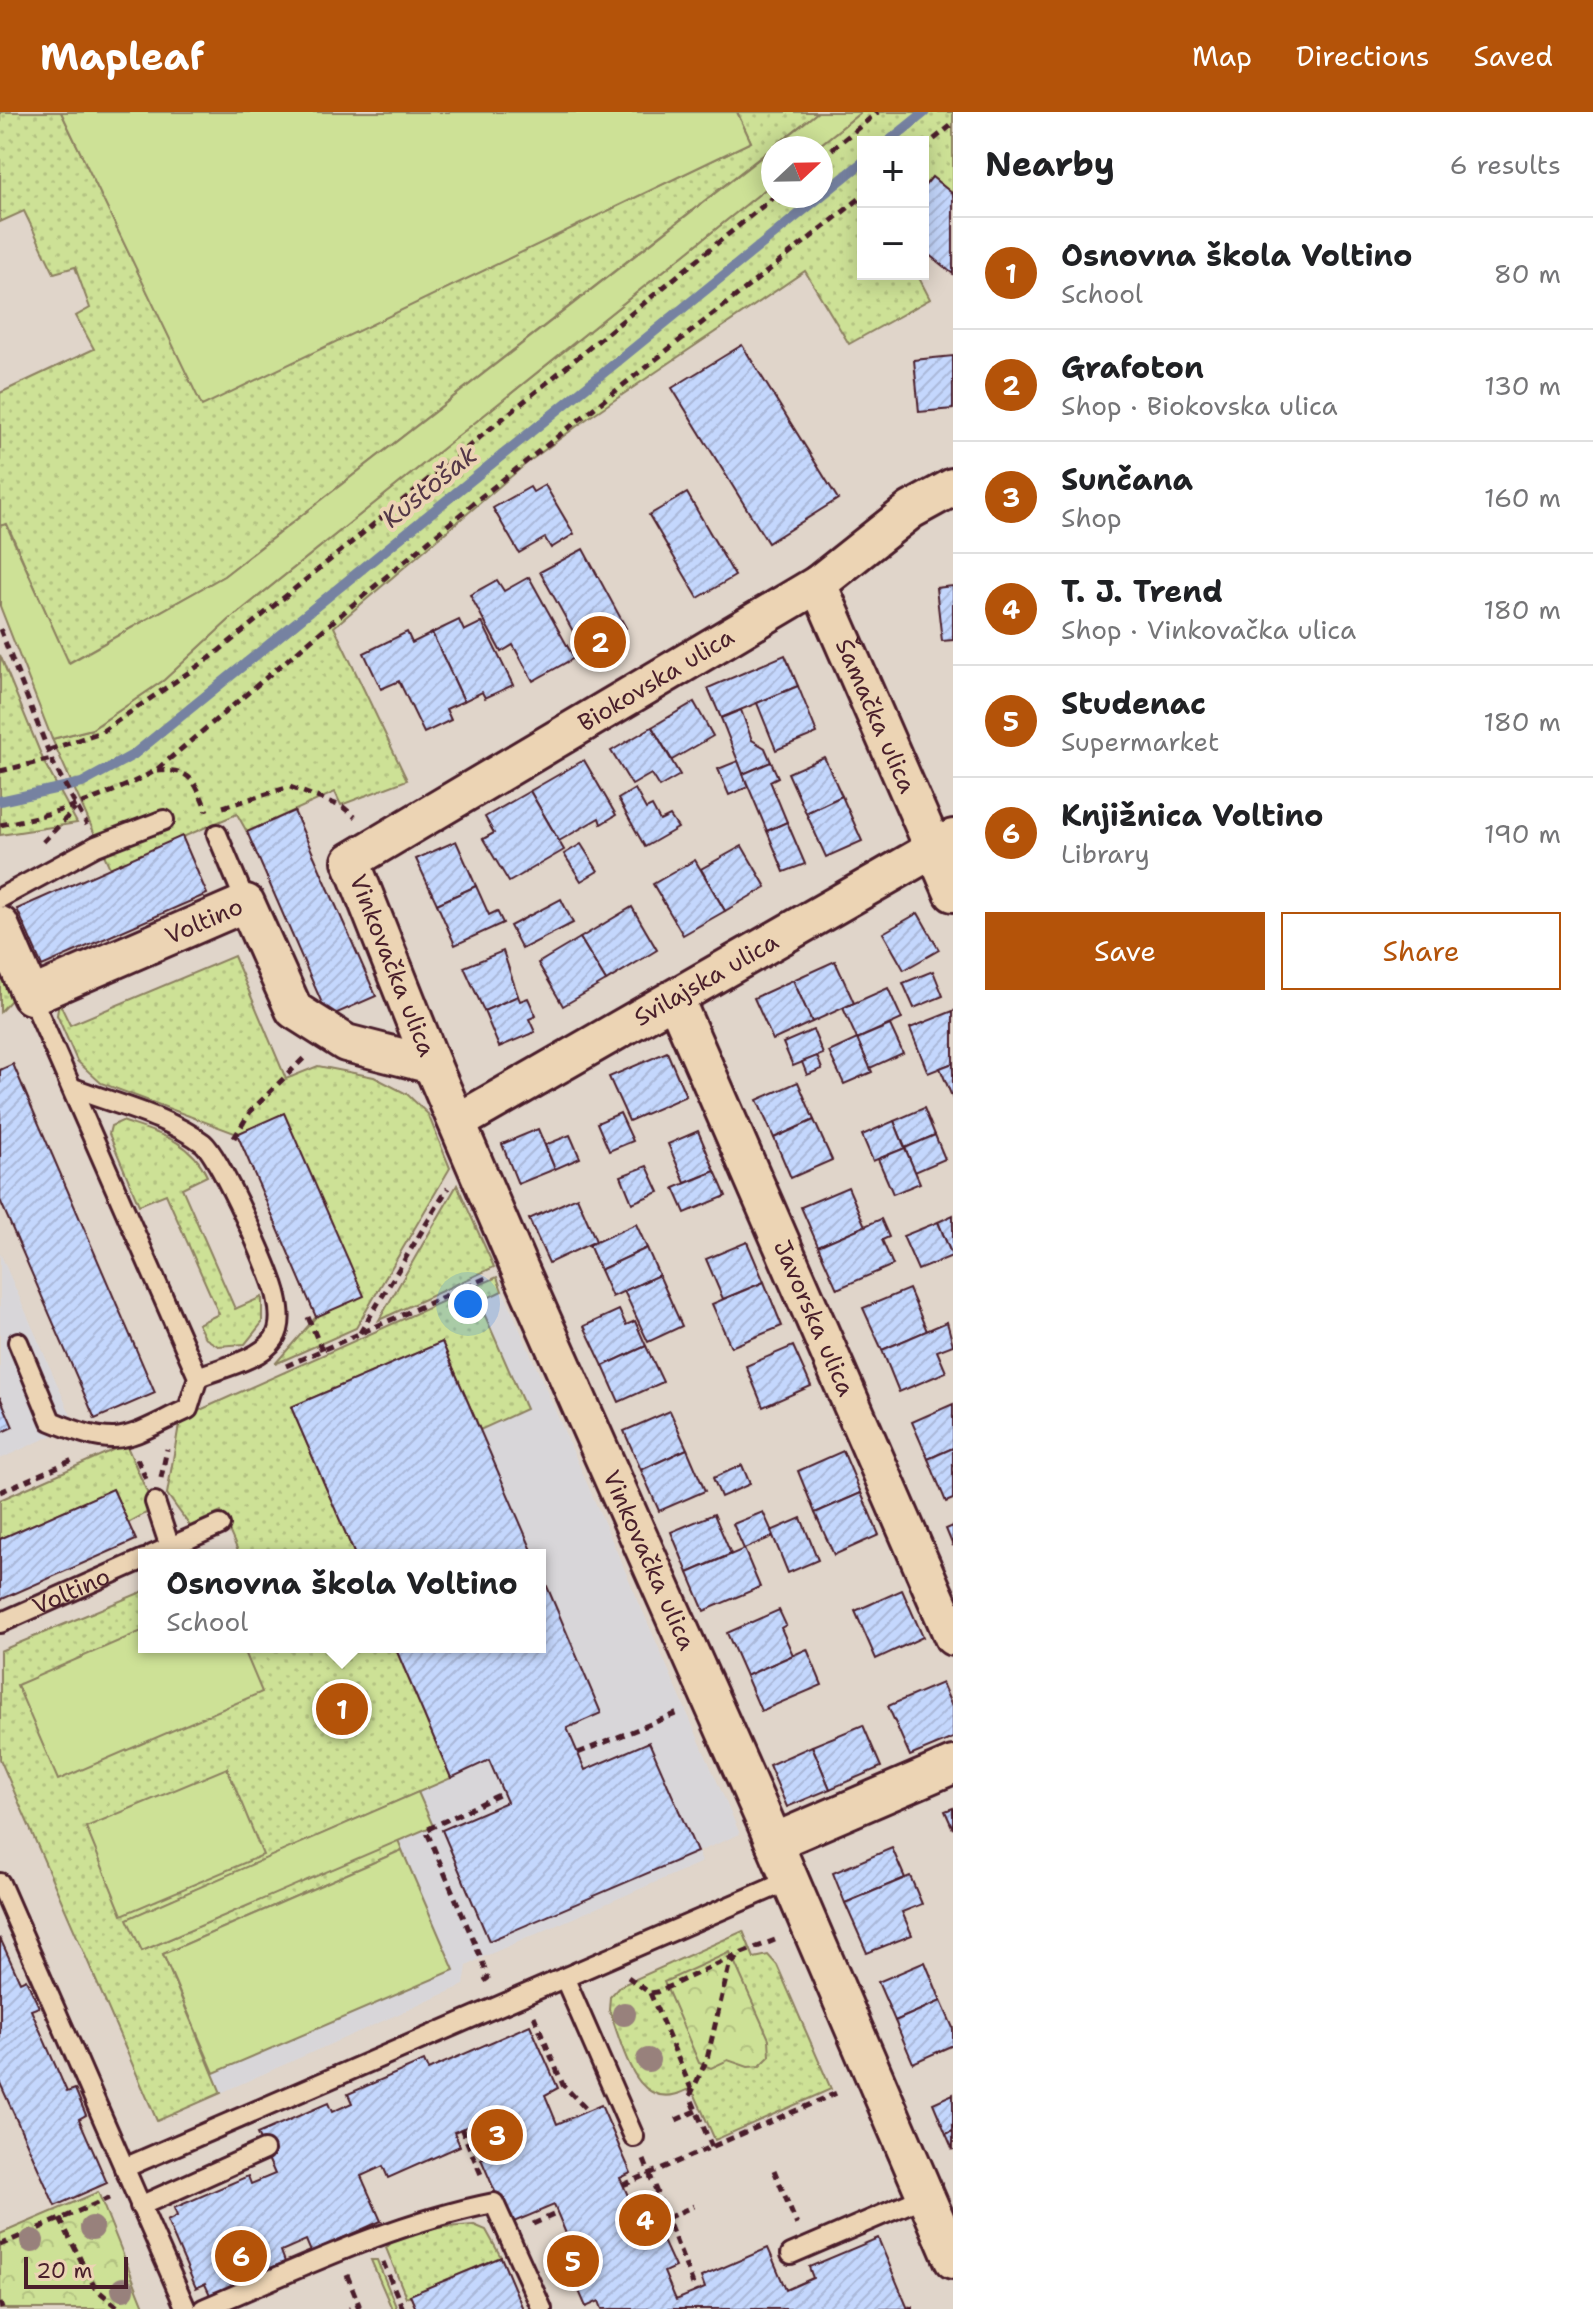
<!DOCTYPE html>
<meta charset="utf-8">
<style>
:root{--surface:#fff;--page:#f2f2f2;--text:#202124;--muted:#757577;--line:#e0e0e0;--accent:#b45309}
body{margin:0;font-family:"Shantell Sans",sans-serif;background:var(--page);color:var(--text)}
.controls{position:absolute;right:24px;top:24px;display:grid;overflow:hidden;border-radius:0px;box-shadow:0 4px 20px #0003}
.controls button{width:72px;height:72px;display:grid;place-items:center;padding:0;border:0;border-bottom:2px solid var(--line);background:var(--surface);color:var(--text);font:40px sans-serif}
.compass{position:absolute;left:761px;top:24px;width:72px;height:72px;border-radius:50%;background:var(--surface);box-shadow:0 4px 20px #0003;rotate:68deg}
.scale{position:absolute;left:24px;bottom:20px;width:104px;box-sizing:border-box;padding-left:8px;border:4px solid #4a1f2b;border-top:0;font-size:22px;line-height:28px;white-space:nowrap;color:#4a1f2b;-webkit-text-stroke:6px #ecd4b4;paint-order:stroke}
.you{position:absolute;left:468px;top:1192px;width:28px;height:28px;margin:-20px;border:6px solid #fff;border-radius:50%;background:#1a73e8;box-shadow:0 0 0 12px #1a73e833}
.badge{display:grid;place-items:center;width:52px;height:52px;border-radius:50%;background:var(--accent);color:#fff;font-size:26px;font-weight:700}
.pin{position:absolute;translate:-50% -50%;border:4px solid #fff;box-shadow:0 2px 8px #0006}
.popup{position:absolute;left:138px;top:1437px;width:408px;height:104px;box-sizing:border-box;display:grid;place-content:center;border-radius:0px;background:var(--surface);filter:drop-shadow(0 2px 6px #0005);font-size:26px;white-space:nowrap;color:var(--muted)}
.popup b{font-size:30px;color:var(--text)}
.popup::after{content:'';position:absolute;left:50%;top:100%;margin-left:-16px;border:16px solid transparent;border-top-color:var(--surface)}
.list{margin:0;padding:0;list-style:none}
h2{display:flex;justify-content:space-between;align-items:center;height:104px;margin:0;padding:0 32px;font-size:34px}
h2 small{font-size:26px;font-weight:400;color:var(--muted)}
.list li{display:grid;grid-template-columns:52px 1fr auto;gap:24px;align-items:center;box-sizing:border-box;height:112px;padding:0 32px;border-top:2px solid var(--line)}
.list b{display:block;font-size:30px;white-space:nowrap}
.list p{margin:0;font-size:26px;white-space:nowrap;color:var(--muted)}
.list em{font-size:26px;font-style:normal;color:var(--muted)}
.actions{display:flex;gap:16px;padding:24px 32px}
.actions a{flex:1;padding:18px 0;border:2px solid var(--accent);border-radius:0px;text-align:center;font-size:28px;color:var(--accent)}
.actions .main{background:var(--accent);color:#fff}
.map{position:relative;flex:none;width:953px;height:2197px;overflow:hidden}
header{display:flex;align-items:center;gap:48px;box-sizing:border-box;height:112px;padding:0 40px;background:var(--accent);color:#fff}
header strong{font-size:38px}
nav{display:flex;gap:44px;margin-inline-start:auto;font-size:28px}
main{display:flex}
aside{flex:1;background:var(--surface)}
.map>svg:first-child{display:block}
.built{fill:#d8d6d9}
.grass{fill:url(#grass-dots);stroke:#8c8060;stroke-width:2}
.forest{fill:url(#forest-crowns);stroke:#8c8060;stroke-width:2}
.garden{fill:#cde196;stroke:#8c8060;stroke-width:2}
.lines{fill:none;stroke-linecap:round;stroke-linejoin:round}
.stream{stroke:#7682a1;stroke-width:10}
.building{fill:url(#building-hatch);stroke:#4a1f2b;stroke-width:2}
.service-casing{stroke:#4a1f2b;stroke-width:24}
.minor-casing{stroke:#4a1f2b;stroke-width:42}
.path{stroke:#4a1f2b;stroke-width:5;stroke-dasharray:8 6;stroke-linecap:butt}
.service{stroke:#ecd4b4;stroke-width:18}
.minor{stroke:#ecd4b4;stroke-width:36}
.tree{fill:#98817b}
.labels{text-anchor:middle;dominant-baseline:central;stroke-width:8;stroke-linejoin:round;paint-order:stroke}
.street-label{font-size:24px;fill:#4a1f2b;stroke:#ecd4b4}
.water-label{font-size:26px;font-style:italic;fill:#553848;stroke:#ecd4b4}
</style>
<header>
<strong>Mapleaf</strong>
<nav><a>Map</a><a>Directions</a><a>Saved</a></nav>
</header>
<main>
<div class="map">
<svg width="953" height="2197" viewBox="0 0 953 2197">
<defs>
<pattern id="grass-dots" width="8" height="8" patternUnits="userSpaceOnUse" patternTransform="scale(2)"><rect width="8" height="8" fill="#cde196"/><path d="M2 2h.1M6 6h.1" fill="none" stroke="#b2c181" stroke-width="1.8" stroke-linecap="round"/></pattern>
<pattern id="forest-crowns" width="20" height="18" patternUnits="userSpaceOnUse" patternTransform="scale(2)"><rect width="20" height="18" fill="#cde196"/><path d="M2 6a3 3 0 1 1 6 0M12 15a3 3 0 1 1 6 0" fill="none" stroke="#b2c181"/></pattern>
<pattern id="building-hatch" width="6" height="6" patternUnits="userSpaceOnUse" patternTransform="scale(2)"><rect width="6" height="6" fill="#c4d7fd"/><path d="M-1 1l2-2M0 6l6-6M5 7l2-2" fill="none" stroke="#aab8d9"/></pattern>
</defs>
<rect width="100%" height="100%" fill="#e0d5ca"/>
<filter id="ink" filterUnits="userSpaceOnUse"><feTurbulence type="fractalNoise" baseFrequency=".0125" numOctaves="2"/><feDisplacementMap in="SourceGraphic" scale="16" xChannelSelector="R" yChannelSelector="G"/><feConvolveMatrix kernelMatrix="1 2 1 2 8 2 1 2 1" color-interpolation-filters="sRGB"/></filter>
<g filter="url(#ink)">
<!-- built -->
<g class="built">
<polygon points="0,1141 75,1313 0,1347"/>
<polygon points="497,1165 740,1722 698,1740 702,1750 481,1846 467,1854 464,1873 157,2009 0,1539 144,1479 144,1535 540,1535 540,1443 231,1443 238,1439 180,1307"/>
</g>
<!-- grass -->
<g class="grass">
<polygon points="0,0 61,0 202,293 751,30 737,0 818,0 224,464 68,551 7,412 0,414 0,281 94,237 76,204 90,196 75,155 54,161 24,99 0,110"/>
<polygon points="861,0 953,0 953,82 932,65 923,76 923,30 863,30 863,162 917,162 930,187 849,232 805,159 588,306 527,351 334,515 407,668 341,693 335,680 247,720 237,702 110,756 52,627 92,617 164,568 229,508 773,71 773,84 821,84 821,36 816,36"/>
<polygon points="0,543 44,650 77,711 0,723"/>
<polygon points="234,844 286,967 318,954 374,965 407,982 428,1002 450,1056 356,1216 275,1252 316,1205 284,1002 237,1022 101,971 77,949 57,903 59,890 70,913"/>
<polygon points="0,851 14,885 0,900"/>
<path d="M122 1009C157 1021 191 1028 207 1064L182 1076 235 1197 262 1185V1211L245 1232 218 1234 205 1226 198 1212 219 1202 166 1082 139 1093 109 1022 111 1014Z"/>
<polygon points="457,1073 494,1155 379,1208"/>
<polygon points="497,1165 502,1179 479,1190 526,1297 480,1318 442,1230 291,1295 355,1443 231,1443 238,1439 221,1400 190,1414 167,1382 180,1307"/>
<polygon points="126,1332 150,1387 150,1399 128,1411 113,1377 0,1427 0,1388"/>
<polygon points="144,1479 144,1535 395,1535 451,1666 128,1807 142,1839 398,1728 402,1738 163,1842 221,1981 157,2009 0,1647 0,1539"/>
<path d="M743 1819 754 1846 768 1843 777 1853 831 1977 715 2028 695 1983 687 1978C635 2004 624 1935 609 1898L610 1885 620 1874Z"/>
<polygon points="474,2113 486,2118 501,2145 406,2185 386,2136 394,2128 431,2116"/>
<polygon points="371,2148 377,2148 397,2197 392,2197"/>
</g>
<!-- forest -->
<g class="forest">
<polygon points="730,1840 769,1927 770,1944 760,1954 748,1955 728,1948 711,1956 699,1951 664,1870"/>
<polygon points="98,2080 145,2197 0,2197 0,2122"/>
</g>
<!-- garden -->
<g class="garden">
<polygon points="61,0 737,0 751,30 202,294"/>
<polygon points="818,0 861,0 816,36 773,36"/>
<polygon points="773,36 773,71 229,508 164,568 92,617 52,627 0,494 0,414 6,412 69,551 224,464"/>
<polygon points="144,1518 144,1535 243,1535 262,1580 58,1668 17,1573"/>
<polygon points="227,1656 263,1743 122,1803 86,1715"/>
<polygon points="418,1680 433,1714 142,1839 127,1807"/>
<polygon points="402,1738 454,1858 214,1961 163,1842"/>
</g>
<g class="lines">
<!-- stream -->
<g class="stream">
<polyline points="888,30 925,0"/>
<polyline points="0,689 82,671 133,643 863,50"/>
</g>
</g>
<!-- building -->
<g class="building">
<polygon points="932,65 953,82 953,162 923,138 923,76"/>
<polygon points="742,233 838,387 768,431 672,276"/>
<polygon points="953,244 953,297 919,300 914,248"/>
<polygon points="545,373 574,422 551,436 545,426 519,441 493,396 530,375 533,380"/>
<polygon points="687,381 735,464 698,486 649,403"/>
<polygon points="583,437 626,516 584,539 540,460"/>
<polygon points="529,465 574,546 533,569 513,533 501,540 470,483 497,468 504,479"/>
<polygon points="953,474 953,528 942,529 936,476"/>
<polygon points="459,508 464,519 482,510 513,573 485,586 482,580 464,589 432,521"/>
<polygon points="407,520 412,531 432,521 464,589 446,597 451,608 424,621 399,569 381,577 364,541"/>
<polygon points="785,543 798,574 721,606 708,576"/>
<polygon points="798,574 817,621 776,638 757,591"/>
<polygon points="694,590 713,624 672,648 652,615"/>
<polygon points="741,598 752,628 765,636 771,650 743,662 721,606"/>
<polygon points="652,615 680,663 659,675 651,662 632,673 611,639"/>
<polygon points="824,645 842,684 806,701 788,661"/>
<polygon points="584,648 616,703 601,712 599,706 559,729 530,679"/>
<polygon points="738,649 748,675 729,683 718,657"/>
<polygon points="771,650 778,665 770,669 787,710 767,719 743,662"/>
<polygon points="635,677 646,697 652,694 660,709 670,704 678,716 645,735 618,687"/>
<polygon points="530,679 564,738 509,770 483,727 494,721 485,705"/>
<polygon points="842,684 862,729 826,745 806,701"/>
<polygon points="294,699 376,884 328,905 247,720"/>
<polygon points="787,710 805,752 784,760 767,719"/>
<polygon points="182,724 207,782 42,854 17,797"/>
<polygon points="456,729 476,774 437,792 416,747"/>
<polygon points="581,732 598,759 581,769 564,742"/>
<polygon points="742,734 766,775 725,799 701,757"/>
<polygon points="695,748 725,799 683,823 653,772"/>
<polygon points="476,774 489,803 497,799 503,811 455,833 437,792"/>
<polygon points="561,787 573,811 522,837 510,814"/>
<polygon points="632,795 657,838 606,869 580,826"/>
<polygon points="918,801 939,838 904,858 883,821"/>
<polygon points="580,826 606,869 563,894 538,851"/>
<polygon points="503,839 518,884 484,899 464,855"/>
<polygon points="835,849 854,891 812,910 793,868"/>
<polygon points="933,859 943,884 914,896 903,871"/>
<polygon points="793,868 812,910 773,928 754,886"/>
<polygon points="888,876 902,907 857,927 843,896"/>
<polygon points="518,884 520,889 528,886 536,904 529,907 535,920 499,935 484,899"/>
<polygon points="953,899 953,951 928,961 910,916"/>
<polygon points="890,913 903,941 870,956 857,927"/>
<polygon points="813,918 823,942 793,954 783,931"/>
<polygon points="857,927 872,960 844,972 829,940"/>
<polygon points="667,940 686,984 629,1009 609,965"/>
<polygon points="817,944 822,957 807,963 802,950"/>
<polygon points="953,951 953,987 940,956"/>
<polygon points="13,952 155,1281 95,1307 0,1088 0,958"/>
<polygon points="798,970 814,1008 774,1026 757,988"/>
<polygon points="924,996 935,1023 905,1036 894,1009"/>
<polygon points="284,1001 364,1184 316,1205 237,1022"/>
<polygon points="620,1001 633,1029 609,1039 597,1011"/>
<polygon points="814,1008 832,1048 791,1066 774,1026"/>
<polygon points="894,1009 905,1036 873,1049 862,1023"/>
<polygon points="538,1017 555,1057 518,1072 502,1032"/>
<polygon points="698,1019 715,1059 685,1071 668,1032"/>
<polygon points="570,1023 580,1046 555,1057 545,1033"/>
<polygon points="935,1023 945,1047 915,1060 905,1036"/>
<polygon points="905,1036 920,1071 893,1082 878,1047"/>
<polygon points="647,1054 659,1080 632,1091 621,1064"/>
<polygon points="715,1059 726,1084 685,1101 674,1076"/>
<polygon points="848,1075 865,1114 818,1134 801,1095"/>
<polygon points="577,1085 596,1129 549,1151 529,1107"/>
<polygon points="953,1103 953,1143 952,1144 938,1110"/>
<polygon points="881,1107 889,1125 882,1128 893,1153 837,1177 818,1134"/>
<polygon points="938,1110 952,1144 918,1158 903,1124"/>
<polygon points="636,1112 647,1136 600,1158 589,1133"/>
<polygon points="747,1130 764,1170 723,1187 706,1147"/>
<polygon points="647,1136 659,1163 612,1185 600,1158"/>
<polygon points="659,1163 682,1214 648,1230 624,1179"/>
<polygon points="764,1170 782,1214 731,1235 712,1192"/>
<polygon points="909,1177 927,1219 882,1238 863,1196"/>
<polygon points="619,1198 626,1213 635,1209 646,1234 603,1254 584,1214"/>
<polygon points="947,1210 953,1233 937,1239 946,1260 899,1280 882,1238"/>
<polygon points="442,1230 480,1318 534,1443 355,1443 291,1295"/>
<polygon points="646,1234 663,1270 619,1290 603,1254"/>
<polygon points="793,1234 811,1274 763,1295 746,1254"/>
<polygon points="0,1285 13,1315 0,1321"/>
<polygon points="953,1292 953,1336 928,1347 912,1310"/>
<polygon points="670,1299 687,1337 641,1358 624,1319"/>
<polygon points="953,1336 953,1387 946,1390 928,1347"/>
<polygon points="687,1337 705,1379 659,1399 641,1358"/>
<polygon points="843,1339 861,1381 815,1401 798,1359"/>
<polygon points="742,1353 750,1372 721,1385 713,1366"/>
<polygon points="113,1377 136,1428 0,1488 0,1427"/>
<polygon points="861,1381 879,1423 834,1443 815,1401"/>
<polygon points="763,1400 774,1424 744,1437 733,1412"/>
<polygon points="714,1402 731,1442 688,1461 671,1420"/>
<polygon points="801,1406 818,1448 788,1461 771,1419"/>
<polygon points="953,1414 953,1434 946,1417"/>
<polygon points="744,1437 760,1475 704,1499 688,1461"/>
<polygon points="540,1458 601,1601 567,1616 585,1658 649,1630 697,1740 489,1829 442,1718 507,1690 489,1648 451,1666 395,1535 540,1535"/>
<polygon points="902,1478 923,1525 876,1547 855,1499"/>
<polygon points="779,1498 786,1513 781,1516 793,1543 746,1564 727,1521"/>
<polygon points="807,1537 822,1573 761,1599 746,1564"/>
<polygon points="942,1571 953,1597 953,1626 910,1644 888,1594"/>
<polygon points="863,1613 881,1655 830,1677 812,1634"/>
<polygon points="812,1634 830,1677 787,1695 769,1653"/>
<polygon points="953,1696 953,1717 945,1699"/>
<polygon points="892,1736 905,1766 845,1791 833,1761"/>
<polygon points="910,1764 922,1792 902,1800 912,1823 867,1841 845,1791"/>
<polygon points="0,1826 20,1870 26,1867 39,1895 31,1898 67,1980 75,1977 86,2003 79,2007 107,2071 55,2094 0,1971"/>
<polygon points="925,1850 941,1889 895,1909 878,1870"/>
<polygon points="941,1889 953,1916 953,1933 913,1951 895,1909"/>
<polygon points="530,1913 558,1976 545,1983 557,2012 601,1993 631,2061 620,2066 633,2095 645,2089 675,2155 664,2160 676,2188 705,2176 701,2165 768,2136 786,2178 813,2166 809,2155 878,2126 908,2197 602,2197 599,2189 586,2195 557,2128 567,2124 554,2093 509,2112 481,2047 493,2041 480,2009 454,2020 460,2034 388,2066 383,2054 361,2064 381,2109 311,2140 306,2128 281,2139 285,2150 210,2183 205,2172 196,2176 167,2109 177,2104 174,2096 248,2064 251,2072 275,2062 257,2022 328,1991 332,2000 352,1991 348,1982 424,1949 428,1958"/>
<polygon points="953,1982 953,2019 946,2022 933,1991"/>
<polygon points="953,2019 953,2038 946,2022"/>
<polygon points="501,2145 523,2197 416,2197 410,2183"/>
</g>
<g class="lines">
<!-- service casing -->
<g class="service-casing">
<g id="service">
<polyline points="217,722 246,791"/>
<polyline points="0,786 96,734 164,708"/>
<path d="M73 976C114 992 167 1004 203 1031 220 1045 272 1161 277 1185 280 1198 282 1215 274 1227 260 1248 220 1256 198 1265"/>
<path d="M18 1230 51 1309C121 1338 123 1327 188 1297L198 1265 31 884"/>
<polyline points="155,1390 170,1435"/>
<polyline points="152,1443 220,1413"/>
<path id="s1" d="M0 1511 144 1447"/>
<polyline points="0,1771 186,2197"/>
<polyline points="565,1867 634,2025"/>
<polyline points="124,2056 788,1769"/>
<polyline points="140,2094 264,2038"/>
<polyline points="791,2142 926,2084"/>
<path d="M203 2197C298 2157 392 2111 494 2091L542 2197"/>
</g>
</g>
<!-- minor casing -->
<g class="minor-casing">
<g id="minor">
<path id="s2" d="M953 375 911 398 818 472 351 749 432 953 518 1153 764 1707 953 2148"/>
<path id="s3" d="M818 472 953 781"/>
<path id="s4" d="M0 813 31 884 246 791 294 898 346 931 432 953"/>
<path id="s5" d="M675 887 953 1525"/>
<path id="s6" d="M458 1010 953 726"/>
<polyline points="774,1730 953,1653"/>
</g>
</g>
<!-- path -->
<g class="path">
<polyline points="923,36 953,12"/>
<polyline points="821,46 878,0"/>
<polyline points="0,517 53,651 87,713"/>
<polyline points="49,638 101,620 210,546 775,84"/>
<polyline points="0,659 52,647"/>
<path d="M157 659C192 656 195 670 207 699"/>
<polyline points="223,695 290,675 343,695 355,705"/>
<path d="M0 713C55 702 105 686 155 659L481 385 863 84"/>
<polyline points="43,730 75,697"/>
<polyline points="234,1026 250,1000 306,944"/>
<polyline points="308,1205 322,1238"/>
<polyline points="360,1221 448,1076"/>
<polyline points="286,1254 486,1166"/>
<polyline points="137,1347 146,1367"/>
<polyline points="161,1366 167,1337"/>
<polyline points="0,1380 75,1347"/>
<polyline points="578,1641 678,1601"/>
<polyline points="628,1865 650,1881 657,1880 737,1843"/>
<polyline points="484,1869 488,1866 481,1846 426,1718 503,1681"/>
<polyline points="650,1881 692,1979"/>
<polyline points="534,1904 563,1973 588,1999"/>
<polyline points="676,2008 696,1999"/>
<polyline points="461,2016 483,2067"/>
<polyline points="712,2035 690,1984 707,1947 729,1854 742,1841 775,1828"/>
<polyline points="644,2048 696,2180"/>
<polyline points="774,2058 797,2113"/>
<polyline points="623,2073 839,1980"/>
<polyline points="667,2106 694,2094"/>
<polyline points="60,2107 95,2176 120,2197"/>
<polyline points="533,2112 558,2101"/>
<polyline points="0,2133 109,2086"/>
<polyline points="383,2150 403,2197"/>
<polyline points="347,2163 359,2193 349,2197"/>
<polyline points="0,2191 2,2197"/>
<polyline points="908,2196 913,2197"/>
</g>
<!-- service -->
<use href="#service" class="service"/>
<!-- minor -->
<use href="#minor" class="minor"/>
</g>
<!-- trees -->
<g class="tree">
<circle cx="624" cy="1902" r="12"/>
<circle cx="648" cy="1948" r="12"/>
<circle cx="92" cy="2116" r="12"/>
<circle cx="32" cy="2129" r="12"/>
<circle cx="123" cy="2177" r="12"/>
</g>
</g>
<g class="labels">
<!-- street labels -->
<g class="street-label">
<text transform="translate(656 568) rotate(-31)">Biokovska ulica</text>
<text stroke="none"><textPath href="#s3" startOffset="144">Šamačka ulica</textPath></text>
<text stroke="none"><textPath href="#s4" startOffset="266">Voltino</textPath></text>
<text stroke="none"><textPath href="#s2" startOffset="822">Vinkovačka ulica</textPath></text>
<text stroke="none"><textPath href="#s6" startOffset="286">Svilajska ulica</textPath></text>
<text stroke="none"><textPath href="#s5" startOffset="348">Javorska ulica</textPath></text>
<text stroke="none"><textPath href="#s2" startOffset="1470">Vinkovačka ulica</textPath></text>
<text stroke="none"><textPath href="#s1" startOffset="78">Voltino</textPath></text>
</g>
<!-- water labels -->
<g class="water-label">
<text transform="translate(429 374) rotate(-39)">Kustošak</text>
</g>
</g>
</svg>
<div class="controls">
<button>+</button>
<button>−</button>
</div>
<svg class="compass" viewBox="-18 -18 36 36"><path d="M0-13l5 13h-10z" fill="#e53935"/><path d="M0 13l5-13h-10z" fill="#757577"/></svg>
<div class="scale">20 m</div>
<div class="you"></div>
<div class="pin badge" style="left:342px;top:1597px">1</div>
<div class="popup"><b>Osnovna škola Voltino</b>School</div>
<div class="pin badge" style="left:600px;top:530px">2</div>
<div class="pin badge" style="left:497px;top:2023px">3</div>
<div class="pin badge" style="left:645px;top:2108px">4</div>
<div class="pin badge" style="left:573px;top:2149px">5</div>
<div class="pin badge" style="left:241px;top:2144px">6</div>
</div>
<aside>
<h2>Nearby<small>6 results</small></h2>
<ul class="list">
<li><span class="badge">1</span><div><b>Osnovna škola Voltino</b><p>School</p></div><em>80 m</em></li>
<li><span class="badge">2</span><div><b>Grafoton</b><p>Shop · Biokovska ulica</p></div><em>130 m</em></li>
<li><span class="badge">3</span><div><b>Sunčana</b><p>Shop</p></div><em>160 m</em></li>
<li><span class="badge">4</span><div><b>T. J. Trend</b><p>Shop · Vinkovačka ulica</p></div><em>180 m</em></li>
<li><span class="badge">5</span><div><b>Studenac</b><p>Supermarket</p></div><em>180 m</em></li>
<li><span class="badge">6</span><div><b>Knjižnica Voltino</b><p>Library</p></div><em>190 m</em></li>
</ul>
<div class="actions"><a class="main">Save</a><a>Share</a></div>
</aside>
</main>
